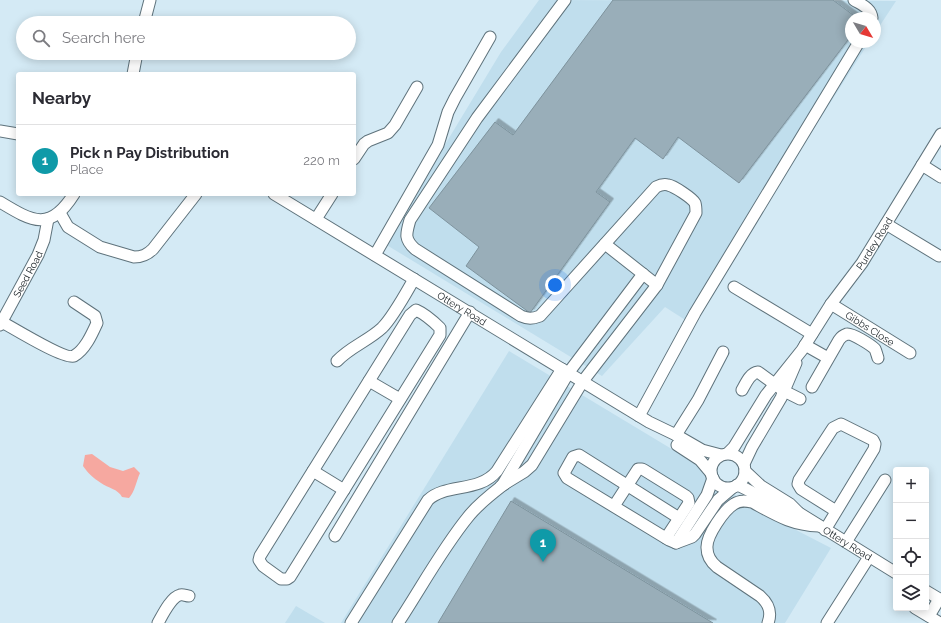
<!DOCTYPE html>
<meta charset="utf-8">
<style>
:root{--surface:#fff;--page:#f2f2f3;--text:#2b2b33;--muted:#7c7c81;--line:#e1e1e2;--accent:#ab181e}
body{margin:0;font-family:Raleway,sans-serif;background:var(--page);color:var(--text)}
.controls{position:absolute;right:12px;bottom:12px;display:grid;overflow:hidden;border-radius:4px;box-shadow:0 2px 10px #0003}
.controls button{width:36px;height:36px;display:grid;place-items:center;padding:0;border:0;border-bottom:1px solid var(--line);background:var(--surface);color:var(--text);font:20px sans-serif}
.compass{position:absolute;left:845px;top:12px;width:36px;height:36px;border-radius:50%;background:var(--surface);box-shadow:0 2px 10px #0003;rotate:128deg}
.you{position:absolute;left:555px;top:285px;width:14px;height:14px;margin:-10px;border:3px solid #fff;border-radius:50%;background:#1a73e8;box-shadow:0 0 0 6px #1a73e833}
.badge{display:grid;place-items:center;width:26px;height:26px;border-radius:50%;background:var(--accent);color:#fff;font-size:13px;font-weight:700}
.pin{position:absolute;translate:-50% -33px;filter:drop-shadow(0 1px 2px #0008)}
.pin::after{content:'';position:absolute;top:21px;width:14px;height:12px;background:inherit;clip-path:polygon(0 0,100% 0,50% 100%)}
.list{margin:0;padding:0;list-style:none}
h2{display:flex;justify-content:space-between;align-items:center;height:52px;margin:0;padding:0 16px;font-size:17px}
h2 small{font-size:13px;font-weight:400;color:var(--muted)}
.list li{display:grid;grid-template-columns:26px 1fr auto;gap:12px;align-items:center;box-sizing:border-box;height:72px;padding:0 16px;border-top:1px solid var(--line)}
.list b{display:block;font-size:15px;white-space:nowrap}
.list p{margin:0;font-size:13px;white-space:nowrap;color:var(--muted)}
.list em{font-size:13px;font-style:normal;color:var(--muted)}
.icon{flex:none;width:22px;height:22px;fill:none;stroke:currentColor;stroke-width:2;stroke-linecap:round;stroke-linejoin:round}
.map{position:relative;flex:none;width:941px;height:623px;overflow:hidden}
.search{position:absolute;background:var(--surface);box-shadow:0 2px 10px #0003;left:16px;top:16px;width:340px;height:44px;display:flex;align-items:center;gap:10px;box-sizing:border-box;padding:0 14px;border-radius:22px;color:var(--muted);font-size:15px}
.panel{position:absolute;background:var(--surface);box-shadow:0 2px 10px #0003;left:16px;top:72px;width:340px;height:124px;border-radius:4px}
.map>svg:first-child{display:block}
.built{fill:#c0deed}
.water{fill:#f6a8a0}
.building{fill:#99aeb9;stroke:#7e939d;filter:url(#shadow)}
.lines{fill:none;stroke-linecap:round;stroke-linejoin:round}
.minor-casing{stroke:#5f737c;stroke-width:13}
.minor{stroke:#fff;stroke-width:11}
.labels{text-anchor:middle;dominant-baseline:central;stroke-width:3.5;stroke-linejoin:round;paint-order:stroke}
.street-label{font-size:10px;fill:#141c20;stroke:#fff}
</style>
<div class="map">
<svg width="941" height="623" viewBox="0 0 941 623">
<defs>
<filter id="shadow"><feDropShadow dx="3.5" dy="-3.5" stdDeviation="0" flood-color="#0004"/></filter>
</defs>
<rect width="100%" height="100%" fill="#d4eaf5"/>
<!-- built -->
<g class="built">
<polygon points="539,0 896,1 875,33 875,18 851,18 851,42 869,42 690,323 665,307 602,376 385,244 501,52"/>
<polygon points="509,351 685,457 753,508 831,548 785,623 341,623"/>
<polygon points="296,606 325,623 285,623"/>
</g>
<!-- water -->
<path class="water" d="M92 454 110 467 123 471 134 467 140 473C136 482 135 491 129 498L122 497C118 489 108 488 101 483 93 478 88 473 83 466L85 455Z"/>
<!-- building -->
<g class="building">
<polygon points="613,0 833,0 857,18 851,18 851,36 739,183 678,137 663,159 635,138 596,192 610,202 530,313 466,266 479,247 429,208 495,122 513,135"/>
<polygon points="511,501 713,623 438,623"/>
</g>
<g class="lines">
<!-- minor casing -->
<g class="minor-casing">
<g id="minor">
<path d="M854 0C862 5 871 8 872 18"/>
<polyline points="144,23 150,0"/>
<polyline points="133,74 137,53"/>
<polyline points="0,131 18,134"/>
<polyline points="354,159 364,144 368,141 388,133 395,125 417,87"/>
<polyline points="922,165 941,177"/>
<path id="s1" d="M274 194 649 422 676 435 702 450 721 455"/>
<path d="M0 202C33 222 50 232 74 194"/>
<path d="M60 213 68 227 100 247 134 257C142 257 147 255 153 249L196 194"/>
<polyline points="316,219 332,194"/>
<polyline points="886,224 939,256"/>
<polyline points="605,244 657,285"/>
<polyline points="375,255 438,145 448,112 455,98 490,37"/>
<polyline points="734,287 812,334"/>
<path id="s2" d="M831 304 910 353"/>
<path d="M416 310C425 314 433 321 440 328V335L290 577 287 579H281L263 566 259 560 260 556 410 315Z"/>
<path d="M2 322C13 328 65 360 74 356 85 350 92 334 97 323L95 316 74 302"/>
<path id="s3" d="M0 325 38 255 44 240 48 219"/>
<polyline points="805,345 828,358"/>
<path d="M337 361C350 347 368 341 382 328 393 317 406 293 414 279"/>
<polyline points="369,381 400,399"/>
<path d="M812 387 839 340C841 337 844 335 847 334 852 333 871 345 875 349 876 351 877 355 878 358"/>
<path d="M742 390C746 383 750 373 758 372L784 391 800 399"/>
<polyline points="639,416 695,313 859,42"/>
<polyline points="676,435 698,400 723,352"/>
<polyline points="677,445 700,460 711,473"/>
<path id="s4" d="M728 453 734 447 766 395 802 350 831 304 862 263 941 134"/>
<circle cx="728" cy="471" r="17"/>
<polyline points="744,464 752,447 781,398 796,363"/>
<polyline points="313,471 344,490"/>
<path id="s5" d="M745 471 761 486 790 504 799 513 896 573"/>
<polyline points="503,484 569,372 643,274"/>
<path d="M737 485C758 493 776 510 799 513"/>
<path d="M501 486 524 472 532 465 583 381 657 285 696 213C696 209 696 206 695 203 692 198 674 186 668 185 664 184 660 185 656 187L540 316C532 319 528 319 521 316L415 249C404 239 406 234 410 220L477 118 565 0"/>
<polyline points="614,506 638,469 642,469 644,470 686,496 688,498 689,503 666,538"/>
<polyline points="679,518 579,455 573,457 564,473 567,478 669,540 676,543 692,537 695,534 718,500 732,488"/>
<polyline points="825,530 874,449 875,444 873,440 841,424 833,428 799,480 798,484 801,489 836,511"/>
<polyline points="335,536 470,312"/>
<polyline points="846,542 885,480"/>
<polyline points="676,543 707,495 713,478"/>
<polyline points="926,591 941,600"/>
<polyline points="915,608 940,623"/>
<polyline points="929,616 939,599"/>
<path d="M158 623C162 616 171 597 180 595 183 594 186 596 189 596"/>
<path d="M351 623 428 500C446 483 479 493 497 471L562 369"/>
<path d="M398 623C421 588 442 549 468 517 479 503 493 493 507 482"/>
<path d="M768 623C772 612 769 604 760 596L717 567C711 562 707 556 707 548 706 536 724 510 734 504 740 500 746 501 752 502 776 515 791 525 819 526"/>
<polyline points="827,623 869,557"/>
</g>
</g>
<!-- minor -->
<use href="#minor" class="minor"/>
</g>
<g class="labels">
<!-- street labels -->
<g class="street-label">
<text stroke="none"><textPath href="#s4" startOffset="256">Purdey Road</textPath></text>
<text stroke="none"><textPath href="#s3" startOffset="58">Seed Road</textPath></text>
<text stroke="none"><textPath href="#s1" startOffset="220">Ottery Road</textPath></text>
<text stroke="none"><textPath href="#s2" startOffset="46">Gibbs Close</textPath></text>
<text stroke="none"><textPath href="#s5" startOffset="126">Ottery Road</textPath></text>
</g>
</g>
</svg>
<div class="controls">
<button>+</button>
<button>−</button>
<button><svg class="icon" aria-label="locate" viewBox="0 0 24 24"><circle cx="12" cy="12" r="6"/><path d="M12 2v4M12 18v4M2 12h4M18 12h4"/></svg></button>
<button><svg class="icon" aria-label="layers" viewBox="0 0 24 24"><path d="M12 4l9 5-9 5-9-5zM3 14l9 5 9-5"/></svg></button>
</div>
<svg class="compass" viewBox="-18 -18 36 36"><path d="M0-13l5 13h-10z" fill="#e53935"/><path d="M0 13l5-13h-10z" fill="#7c7c81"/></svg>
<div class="you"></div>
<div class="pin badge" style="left:543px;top:562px;background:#0f9aa8">1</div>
<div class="search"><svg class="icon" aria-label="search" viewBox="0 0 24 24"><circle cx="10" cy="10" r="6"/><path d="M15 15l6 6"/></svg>Search here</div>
<section class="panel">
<h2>Nearby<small></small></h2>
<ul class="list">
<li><span class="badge" style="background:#0f9aa8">1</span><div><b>Pick n Pay Distribution</b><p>Place</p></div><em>220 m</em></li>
</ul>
</section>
</div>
